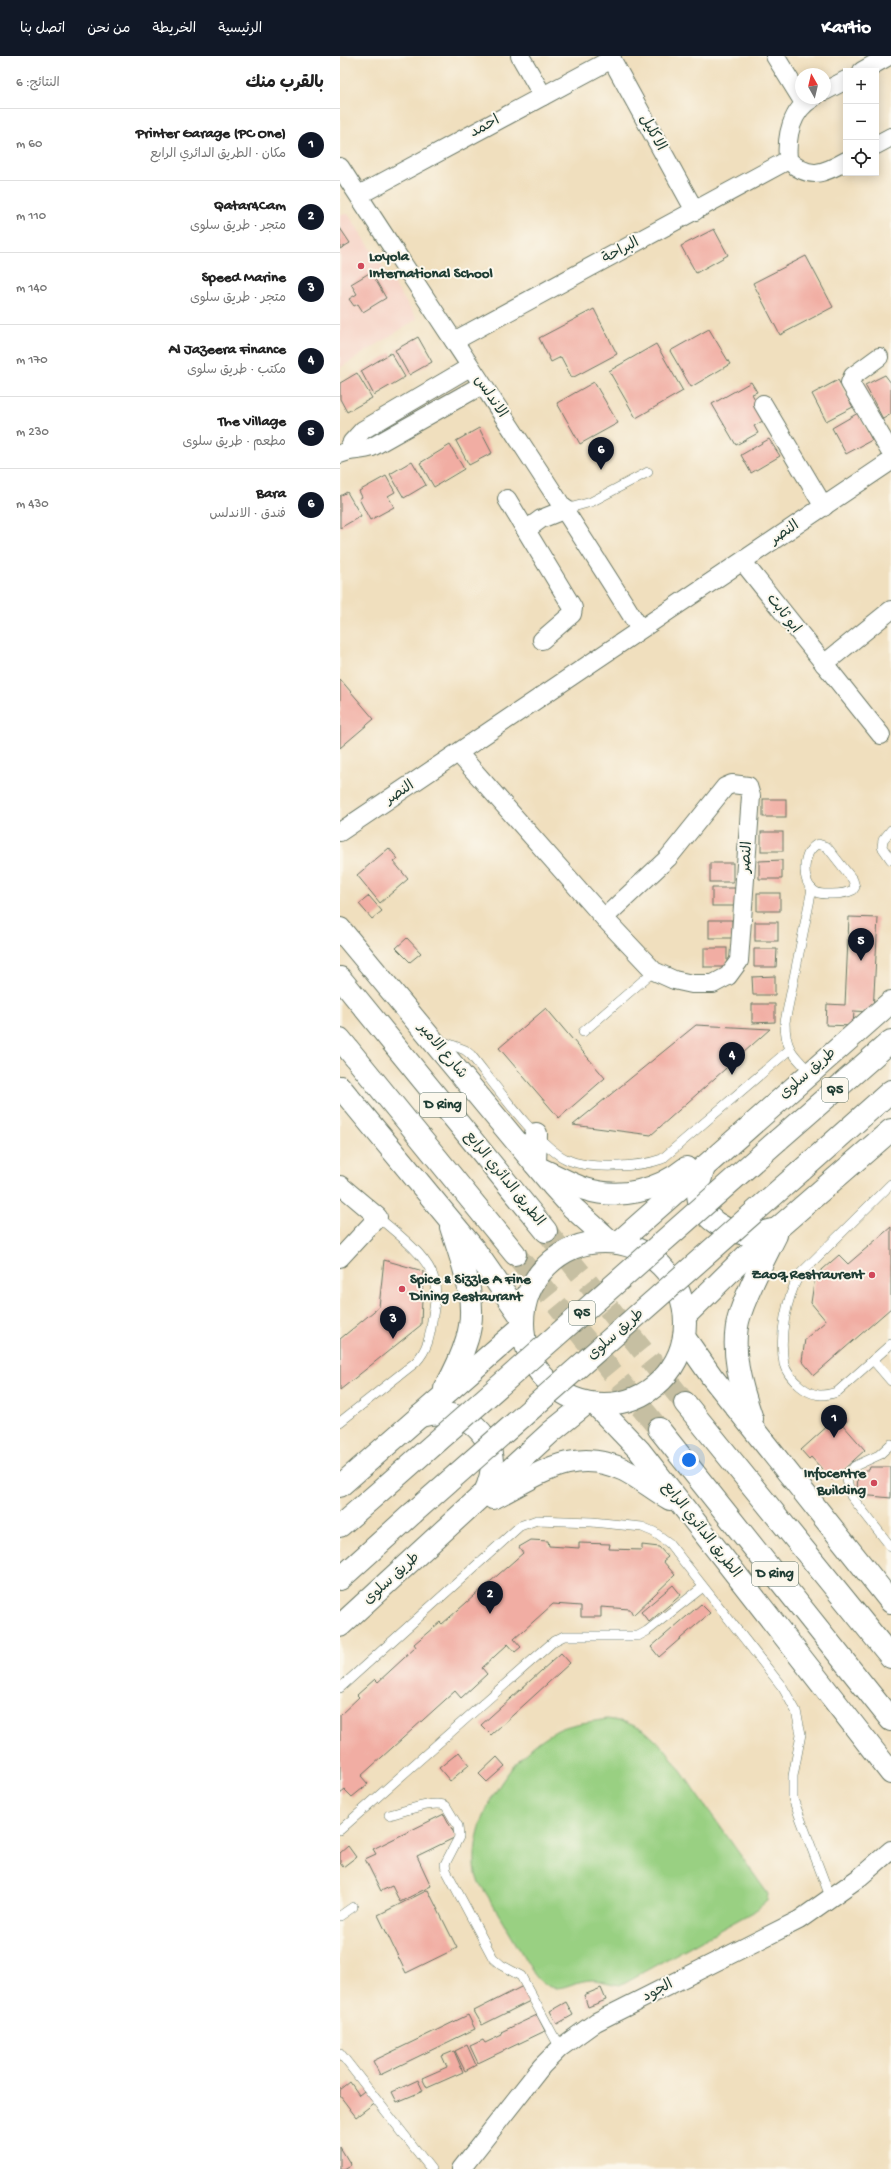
<!DOCTYPE html>
<html lang="ar">
<meta charset="utf-8">
<style>
:root{--surface:#fff;--page:#f6f6f6;--text:#222;--muted:#767676;--line:#e0e0e0;--accent:#111827}
body{margin:0;font-family:"Gochi Hand","Playpen Sans Arabic",sans-serif;background:var(--page);color:var(--text);direction:rtl}
.controls{position:absolute;right:12px;top:12px;display:grid;overflow:hidden;border-radius:0px;box-shadow:0 2px 10px #0003}
.controls button{width:36px;height:36px;display:grid;place-items:center;padding:0;border:0;border-bottom:1px solid var(--line);background:var(--surface);color:var(--text);font:20px sans-serif}
.compass{position:absolute;left:455px;top:12px;width:36px;height:36px;border-radius:50%;background:var(--surface);box-shadow:0 2px 10px #0003;rotate:352deg}
.you{position:absolute;left:349px;top:1404px;width:14px;height:14px;margin:-10px;border:3px solid #fff;border-radius:50%;background:#1a73e8;box-shadow:0 0 0 6px #1a73e833}
.badge{display:grid;place-items:center;width:26px;height:26px;border-radius:50%;background:var(--accent);color:#fff;font-size:13px;font-weight:700}
.pin{position:absolute;translate:-50% -33px;filter:drop-shadow(0 1px 2px #0008)}
.pin::after{content:'';position:absolute;top:21px;width:14px;height:12px;background:inherit;clip-path:polygon(0 0,100% 0,50% 100%)}
.list{margin:0;padding:0;list-style:none}
h2{display:flex;justify-content:space-between;align-items:center;height:52px;margin:0;padding:0 16px;font-size:17px}
h2 small{font-size:13px;font-weight:400;color:var(--muted)}
.list li{display:grid;grid-template-columns:26px 1fr auto;gap:12px;align-items:center;box-sizing:border-box;height:72px;padding:0 16px;border-top:1px solid var(--line)}
.list b{display:block;font-size:15px;white-space:nowrap}
.list p{margin:0;font-size:13px;white-space:nowrap;color:var(--muted)}
.list em{font-size:13px;font-style:normal;color:var(--muted)}
.icon{flex:none;width:22px;height:22px;fill:none;stroke:currentColor;stroke-width:2;stroke-linecap:round;stroke-linejoin:round}
.map{position:relative;flex:none;width:551px;height:2113px;overflow:hidden;direction:ltr}
header{display:flex;align-items:center;gap:24px;box-sizing:border-box;height:56px;padding:0 20px;background:var(--accent);color:#fff}
header strong{font-size:19px}
nav{display:flex;gap:22px;margin-inline-start:auto;font-size:14px}
main{display:flex}
aside{flex:1;background:var(--surface)}
.map>svg:first-child{display:block}
.built{fill:#f6d1c5}
.green{fill:#99d082;stroke:#5c865b}
.building{fill:#f1ada3}
.lines{fill:none;stroke-linecap:round;stroke-linejoin:round}
.highway-tunnel{stroke:#c6bfa2;stroke-width:22;stroke-dasharray:22 11;stroke-linecap:butt}
.lane-casing{stroke:#687664;stroke-width:10}
.street-casing{stroke:#687664;stroke-width:20}
.secondary-casing{stroke:#687664;stroke-width:24}
.highway-casing{stroke:#687664;stroke-width:24}
.lane{stroke:#fff;stroke-width:9}
.street{stroke:#fff;stroke-width:18}
.secondary{stroke:#fff;stroke-width:22}
.highway{stroke:#fff;stroke-width:22}
.highway-bridge-casing{stroke:#687664;stroke-width:24;stroke-linecap:butt}
.highway-bridge{stroke:#fff;stroke-width:22}
.poi-dot{fill:#d1495b;stroke:#fbf7ec;stroke-width:1.5}
.labels{text-anchor:middle;dominant-baseline:central;stroke-width:4;stroke-linejoin:round;paint-order:stroke}
.shield{fill:#fbf7ec;stroke:#61756b;stroke-width:1}
.shield-label{font-size:14px;font-weight:bold;fill:#1f3d34}
.street-label{font-size:15px;fill:#1f3d34;stroke:#fbf7ec}
.poi-label{font-size:15px;font-weight:bold;fill:#1f3d34;stroke:#fbf7ec;text-anchor:start}
</style>
<header>
<strong>Kartio</strong>
<nav><a>الرئيسية</a><a>الخريطة</a><a>من نحن</a><a>اتصل بنا</a></nav>
</header>
<main>
<div class="map">
<svg width="551" height="2113" viewBox="0 0 551 2113">
<rect width="100%" height="100%" fill="#fbf7ec"/>
<filter id="ink" filterUnits="userSpaceOnUse"><feTurbulence type="fractalNoise" baseFrequency=".025" numOctaves="2"/><feDisplacementMap in="SourceGraphic" scale="8" xChannelSelector="R" yChannelSelector="G"/><feConvolveMatrix kernelMatrix="1 2 1 2 8 2 1 2 1" color-interpolation-filters="sRGB"/></filter>
<filter id="wash" filterUnits="userSpaceOnUse"><feTurbulence type="fractalNoise" baseFrequency=".012" numOctaves="4" result="noise"/><feDisplacementMap in="SourceGraphic" scale="16" xChannelSelector="R" yChannelSelector="G"/><feGaussianBlur stdDeviation="0.9" result="paint"/><feColorMatrix in="noise" values="0 0 0 0 0 0 0 0 0 0 0 0 0 0 0 0 0 1.4 0 .05"/><feComposite in="paint" operator="in"/></filter>
<g filter="url(#wash)">
<rect width="100%" height="100%" fill="#f0dfbe"/>
<!-- built -->
<polygon class="built" points="0,158 8,158 77,263 0,312"/>
<!-- green -->
<path class="green" d="M267 1663 285 1666 304 1674 326 1694 428 1838 427 1845 416 1854 280 1929C271 1928 263 1925 255 1924 228 1923 216 1946 194 1918 179 1893 164 1867 149 1842 145 1835 137 1826 136 1818 127 1765 172 1695 220 1673 234 1667 251 1666 267 1663Z"/>
<g id="blocks">
<!-- building -->
<g class="building">
<polygon points="0,172 10,187 0,193"/>
<polygon points="374,173 388,199 356,217 341,190"/>
<polygon points="466,200 493,251 440,279 413,227"/>
<polygon points="31,216 46,242 23,256 18,248 14,250 9,243 17,238 11,228"/>
<polygon points="254,253 277,298 232,322 221,301 211,306 199,282"/>
<polygon points="369,273 390,308 351,331 330,295"/>
<polygon points="78,281 92,306 69,319 55,294"/>
<polygon points="316,288 343,335 296,362 269,315"/>
<polygon points="51,297 65,321 34,339 21,315"/>
<polygon points="17,317 32,342 7,356 0,343 0,327"/>
<polygon points="545,319 551,327 551,358 543,363 525,329"/>
<polygon points="498,324 513,351 486,365 472,338"/>
<polygon points="254,326 278,367 240,388 217,347"/>
<polygon points="411,326 417,336 412,338 426,363 414,370 418,377 396,389 372,348"/>
<polygon points="518,357 532,384 506,398 492,372"/>
<polygon points="139,372 152,397 129,409 116,385"/>
<polygon points="429,383 440,400 411,417 401,399"/>
<polygon points="110,389 124,413 94,431 80,407"/>
<polygon points="72,405 86,429 64,442 50,418"/>
<polygon points="46,420 55,436 48,440 54,451 30,464 19,443 22,441 19,435"/>
<polygon points="7,436 21,460 0,472 0,440"/>
<polygon points="0,623 34,663 0,692"/>
<rect x="423" y="743" width="23" height="18"/>
<rect x="421" y="776" width="22" height="19"/>
<polygon points="49,792 58,803 54,806 68,823 40,847 17,819"/>
<polygon points="442,804 442,823 419,823 419,805"/>
<rect x="370" y="807" width="23" height="19"/>
<rect x="372" y="832" width="23" height="18"/>
<rect x="417" y="837" width="23" height="18"/>
<polygon points="29,840 42,855 32,863 19,848"/>
<polygon points="509,861 538,862 533,956 514,955 513,970 486,969 487,948 505,949"/>
<rect x="369" y="864" width="23" height="18"/>
<rect x="415" y="866" width="23" height="19"/>
<polygon points="67,882 81,897 70,906 56,892"/>
<rect x="364" y="892" width="23" height="19"/>
<polygon points="414,893 437,893 436,911 414,911"/>
<polygon points="435,920 435,939 413,939 412,921"/>
<polygon points="412,948 435,948 435,966 412,967"/>
<polygon points="206,952 265,1022 219,1062 159,992"/>
<polygon points="356,969 430,973 311,1079 233,1069"/>
<polygon points="551,1171 551,1252 474,1319 462,1305 465,1283 486,1265 471,1247 475,1220 499,1199 508,1208"/>
<polygon points="44,1204 83,1215 81,1269 0,1334 0,1283 39,1251"/>
<polygon points="501,1358 507,1365 503,1369 525,1394 492,1424 471,1401 469,1403 461,1394"/>
<polygon points="530,1411 551,1411 551,1442 521,1439 521,1437 517,1436 518,1417 524,1417 525,1414 529,1414"/>
<polygon points="191,1484 208,1485 209,1490 239,1492 239,1487 270,1488 269,1493 302,1494 302,1489 319,1491 328,1501 323,1505 335,1519 293,1559 290,1553 261,1551 261,1561 241,1561 241,1550 213,1548 174,1583 181,1591 175,1596 168,1588 142,1612 147,1618 121,1642 115,1635 21,1720 28,1728 12,1741 5,1734 0,1738 0,1659 19,1641 17,1639 35,1623 38,1626 76,1591 74,1588 100,1566 102,1568 183,1497 179,1491"/>
<polygon points="333,1529 341,1539 309,1566 301,1556"/>
<polygon points="361,1548 370,1557 319,1601 311,1591"/>
<polygon points="221,1597 230,1607 151,1679 141,1669"/>
<polygon points="119,1696 129,1709 110,1725 99,1712"/>
<polygon points="157,1701 165,1710 147,1726 139,1718"/>
<polygon points="104,1758 116,1781 77,1800 91,1830 60,1846 52,1830 41,1835 25,1803 36,1798 33,1793"/>
<polygon points="8,1790 16,1801 3,1811 0,1807 0,1797"/>
<polygon points="88,1834 117,1892 66,1917 38,1859"/>
<polygon points="183,1930 190,1945 142,1969 134,1955"/>
<polygon points="261,1932 266,1944 248,1951 244,1939"/>
<polygon points="226,1946 233,1959 217,1968 210,1955"/>
<polygon points="128,1959 135,1973 40,2019 33,2005"/>
<polygon points="197,1959 205,1975 138,2007 130,1990 143,1984 145,1987 162,1979 161,1976"/>
<polygon points="127,1989 136,2009 125,2015 115,1995"/>
<polygon points="114,1995 123,2016 87,2032 82,2022 107,2011 102,2000"/>
<polygon points="78,2024 83,2035 57,2046 52,2036"/>
<polygon points="10,2026 19,2039 28,2032 37,2045 16,2061 0,2040 0,2034"/>
<polygon points="0,2091 11,2109 4,2113 0,2113"/>
</g>
</g>
</g>
<g filter="url(#ink)">
<use href="#blocks" fill-opacity="0" stroke="#687664" stroke-width="1"/>
<g class="lines">
<!-- highway-tunnel -->
<g class="highway-tunnel">
<polyline points="206,1175 345,1347"/>
<polyline points="175,1198 319,1373"/>
</g>
<!-- lane casing -->
<g class="lane-casing">
<g id="lane">
<polyline points="226,453 251,446 308,416"/>
<polyline points="551,774 543,784 542,791 551,804"/>
<path d="M478 788 487 791 513 824 515 831 513 834C507 837 499 838 492 838 487 838 481 839 476 836 460 828 462 794 478 788Z"/>
<polyline points="243,976 314,915"/>
<path d="M99 984 125 994 131 999C152 1025 199 1091 226 1103 248 1114 300 1111 322 1103L449 994"/>
<path d="M470 1016C452 998 445 992 445 966L472 833"/>
<path d="M551 1128 459 1219C446 1244 439 1279 444 1308 446 1316 454 1325 460 1330 472 1340 482 1341 497 1336L551 1288"/>
<polyline points="533,1304 551,1325"/>
<path d="M0 1366 76 1306C87 1294 90 1281 92 1265 94 1252 97 1240 95 1228 92 1202 57 1178 38 1161"/>
<polyline points="551,1388 539,1399 515,1410 510,1416 507,1424 511,1440 551,1491"/>
<polyline points="0,1632 180,1470 197,1464 252,1466 302,1471 314,1476 329,1487 443,1632 456,1655 461,1678 453,1720 453,1743 491,1843"/>
<path d="M49 1759C62 1756 95 1743 106 1750L118 1770 119 1781 105 1808 106 1814 153 1902 161 1909 181 1920 220 1992"/>
<polyline points="0,1774 214,1585 224,1580 298,1580 307,1575 363,1531"/>
<polyline points="0,1860 13,1851"/>
<polyline points="0,1997 91,2113"/>
</g>
</g>
<!-- street casing -->
<g class="street-casing">
<g id="street">
<polyline points="180,0 203,40"/>
<polyline points="270,0 355,155"/>
<polyline points="435,0 464,47"/>
<polyline points="522,15 549,0"/>
<polyline points="485,35 506,24"/>
<path d="M473 42C451 54 446 81 448 104 469 124 483 118 506 105"/>
<polyline points="536,89 551,81"/>
<path d="M0 111C99 265 203 416 300 573"/>
<polyline points="19,139 272,3"/>
<polyline points="114,285 448,104"/>
<polyline points="539,301 513,320 510,327 551,397"/>
<polyline points="423,348 484,451"/>
<polyline points="8,394 12,386 23,374 130,311"/>
<path d="M0 398C10 393 21 395 32 391L142 329"/>
<polyline points="167,443 233,552 232,558 202,584"/>
<polyline points="186,474 201,463 226,453"/>
<polyline points="403,506 541,679"/>
<polyline points="484,608 551,554"/>
<polyline points="119,698 264,862 314,915 334,924 352,928 373,928 388,920 399,905 411,740 408,730 392,728 385,731 328,802 264,862"/>
<polyline points="0,776 551,405"/>
<polyline points="0,1129 38,1161 0,1202"/>
<polyline points="121,2113 202,2010 220,1992 256,1966 459,1864 520,1821 551,1794"/>
</g>
</g>
<!-- secondary casing -->
<g class="secondary-casing">
<g id="secondary">
<polyline points="0,873 214,1131 232,1151 271,1186"/>
<polyline points="0,1031 134,1193 182,1262"/>
<polyline points="195,1108 196,1078"/>
<path d="M364 1111C362 1119 357 1130 358 1138 360 1163 387 1177 410 1178 419 1179 429 1174 438 1173"/>
<path d="M203 1114C217 1120 230 1128 245 1133 279 1144 318 1135 346 1112"/>
<circle cx="264" cy="1267" r="81"/>
<polyline points="278,1187 551,946"/>
<polyline points="345,1260 406,1200 551,1074"/>
<polyline points="344,1281 372,1321 551,1546"/>
<path d="M105 1333C114 1317 122 1300 127 1283 139 1246 122 1206 111 1171"/>
<polyline points="255,1348 299,1394 551,1717"/>
<path d="M80 1360C132 1347 169 1390 144 1438"/>
<path d="M412 1363C401 1331 389 1292 400 1258 409 1231 423 1205 436 1179"/>
<polyline points="0,1430 183,1270"/>
<path d="M153 1442C196 1421 232 1389 284 1414 300 1422 314 1434 330 1443"/>
<polyline points="0,1570 211,1376 247,1347"/>
</g>
</g>
<!-- highway casing -->
<g class="highway-casing">
<g id="highway">
<polyline points="0,922 206,1175"/>
<polyline points="0,983 175,1198"/>
<polyline points="438,1084 551,985"/>
<polyline points="461,1115 551,1035"/>
<polyline points="345,1347 551,1601"/>
<polyline points="319,1373 551,1664"/>
<polyline points="0,1470 46,1430"/>
<polyline points="0,1523 73,1457"/>
</g>
</g>
<!-- lane -->
<use href="#lane" class="lane"/>
<!-- street -->
<use href="#street" class="street"/>
<!-- secondary -->
<use href="#secondary" class="secondary"/>
<!-- highway -->
<use href="#highway" class="highway"/>
<!-- highway-bridge casing -->
<g class="highway-bridge-casing">
<g id="highway-bridge">
<polyline points="46,1430 438,1084"/>
<polyline points="73,1457 461,1115"/>
</g>
</g>
<!-- highway-bridge -->
<use href="#highway-bridge" class="highway-bridge"/>
</g>
</g>
<!-- markers -->
<g class="poi-dot">
<circle cx="21" cy="210" r="4"/>
<circle cx="532" cy="1219" r="4"/>
<circle cx="62" cy="1233" r="4"/>
<circle cx="534" cy="1427" r="4"/>
</g>
<g class="labels">
<!-- shield labels -->
<g class="shield">
<rect x="482" y="1022" width="26" height="24" rx="3"/>
<rect x="80" y="1037" width="46" height="24" rx="3"/>
<rect x="229" y="1245" width="26" height="24" rx="3"/>
<rect x="412" y="1506" width="46" height="24" rx="3"/>
</g>
<g class="shield-label">
<text x="495" y="1034">Q5</text>
<text x="103" y="1049">D Ring</text>
<text x="242" y="1257">Q5</text>
<text x="435" y="1518">D Ring</text>
</g>
<!-- street labels -->
<g class="street-label">
<text transform="translate(145 71) rotate(-28)">احمد</text>
<text transform="translate(312 77) rotate(61)">الاكليل</text>
<text transform="translate(281 195) rotate(-28)">البراحة</text>
<text transform="translate(150 341) rotate(56)">الاندلس</text>
<text transform="translate(445 477) rotate(-34)">النصر</text>
<text transform="translate(443 558) rotate(52)">ابو ثابت</text>
<text transform="translate(60 737) rotate(-33)">النصر</text>
<text transform="translate(407 801) rotate(-86)">النصر</text>
<text transform="translate(102 995) rotate(50)">شارع الامير</text>
<text transform="translate(468 1018) rotate(-41)">طريق سلوى</text>
<text transform="translate(164 1123) rotate(51)">الطريق الدائري الرابع</text>
<text transform="translate(276 1279) rotate(-41)">طريق سلوى</text>
<text transform="translate(361 1474) rotate(52)">الطريق الدائري الرابع</text>
<text transform="translate(52 1523) rotate(-42)">طريق سلوى</text>
<text transform="translate(318 1935) rotate(-27)">الجود</text>
</g>
<!-- poi labels -->
<g class="poi-label">
<text x="29" y="201">Loyola<tspan x="29" dy="17">International School</tspan></text>
<text x="524" y="1219" text-anchor="end">Zaoq Restraurent</text>
<text x="70" y="1224">Spice &amp; Sizzle A Fine<tspan x="70" dy="17">Dining Restaurant</tspan></text>
<text x="526" y="1418" text-anchor="end">Infocentre<tspan x="526" dy="17">Building</tspan></text>
</g>
</g>
</svg>
<div class="controls">
<button>+</button>
<button>−</button>
<button><svg class="icon" aria-label="locate" viewBox="0 0 24 24"><circle cx="12" cy="12" r="6"/><path d="M12 2v4M12 18v4M2 12h4M18 12h4"/></svg></button>
</div>
<svg class="compass" viewBox="-18 -18 36 36"><path d="M0-13l5 13h-10z" fill="#e53935"/><path d="M0 13l5-13h-10z" fill="#767676"/></svg>
<div class="you"></div>
<div class="pin badge" style="left:494px;top:1382px">1</div>
<div class="pin badge" style="left:150px;top:1558px">2</div>
<div class="pin badge" style="left:53px;top:1283px">3</div>
<div class="pin badge" style="left:392px;top:1019px">4</div>
<div class="pin badge" style="left:521px;top:905px">5</div>
<div class="pin badge" style="left:261px;top:414px">6</div>
</div>
<aside>
<h2>بالقرب منك<small>النتائج: 6</small></h2>
<ul class="list">
<li><span class="badge">1</span><div><b>Printer Garage (PC One)</b><p>مكان · الطريق الدائري الرابع</p></div><em>60 m</em></li>
<li><span class="badge">2</span><div><b>Qatar4Cam</b><p>متجر · طريق سلوى</p></div><em>110 m</em></li>
<li><span class="badge">3</span><div><b>Speed Marine</b><p>متجر · طريق سلوى</p></div><em>140 m</em></li>
<li><span class="badge">4</span><div><b>Al Jazeera Finance</b><p>مكتب · طريق سلوى</p></div><em>170 m</em></li>
<li><span class="badge">5</span><div><b>The Village</b><p>مطعم · طريق سلوى</p></div><em>230 m</em></li>
<li><span class="badge">6</span><div><b>Bara</b><p>فندق · الاندلس</p></div><em>430 m</em></li>
</ul>
</aside>
</main>
